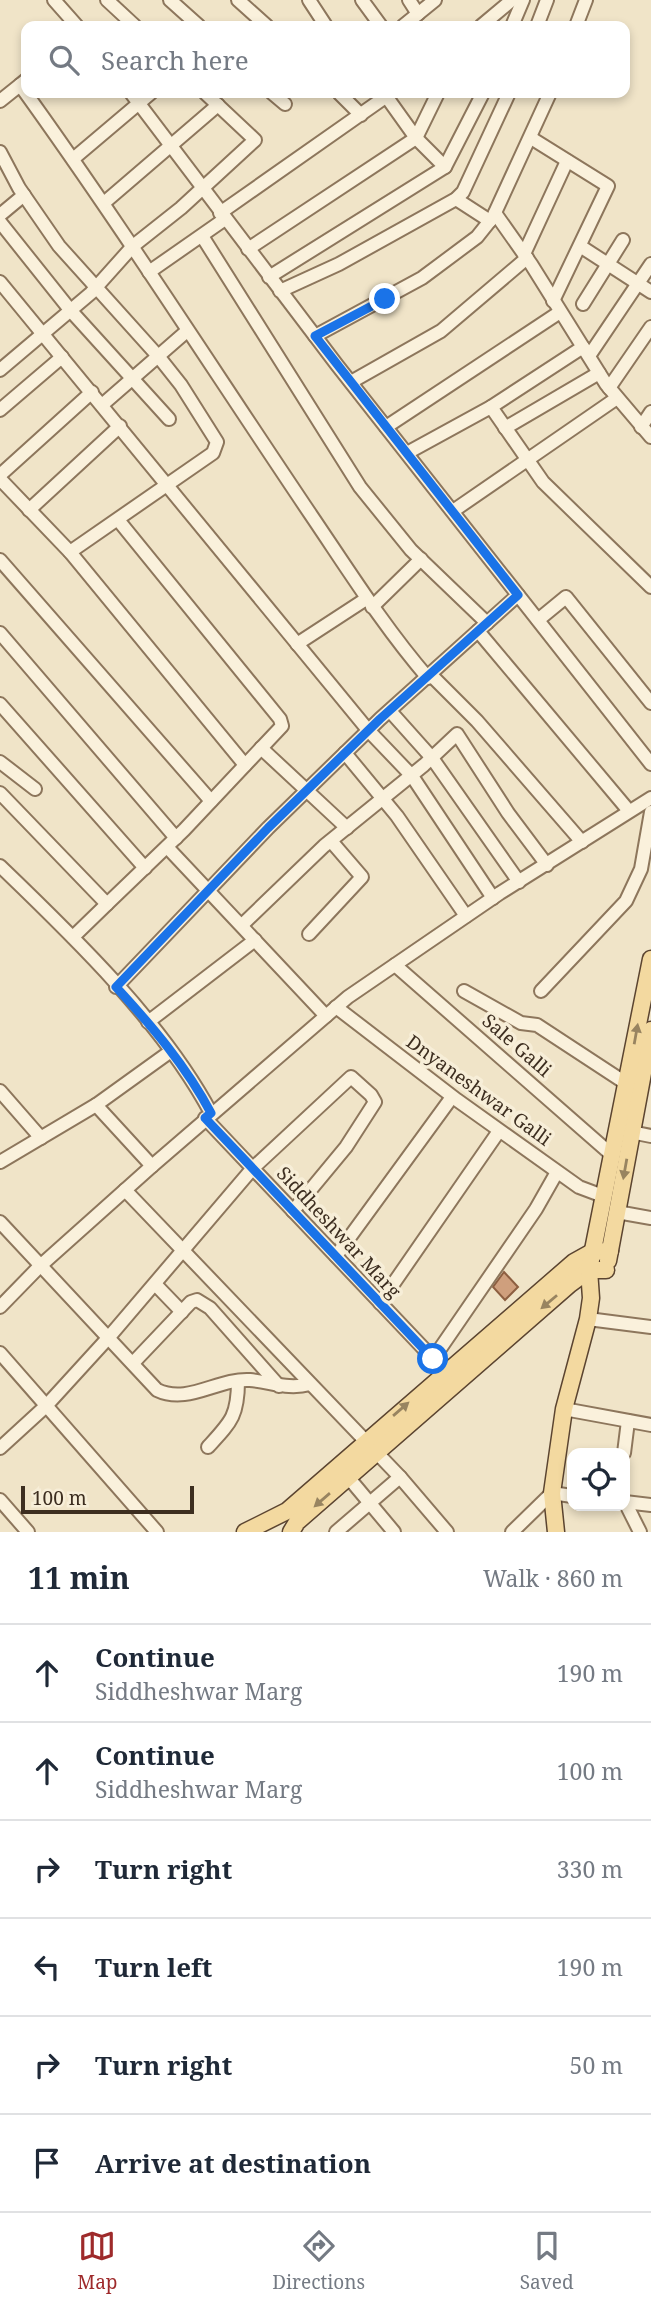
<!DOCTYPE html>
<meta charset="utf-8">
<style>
:root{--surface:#fff;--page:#f2f2f3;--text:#1f2937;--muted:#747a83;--line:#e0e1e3;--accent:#9e2a2b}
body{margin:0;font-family:"Noto Serif",serif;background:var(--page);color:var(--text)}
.controls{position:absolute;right:21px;bottom:21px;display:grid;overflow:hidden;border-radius:14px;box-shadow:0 4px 10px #0003}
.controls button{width:63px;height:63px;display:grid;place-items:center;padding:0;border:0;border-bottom:2px solid var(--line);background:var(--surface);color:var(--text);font:35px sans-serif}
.scale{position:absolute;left:21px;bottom:18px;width:173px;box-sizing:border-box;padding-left:7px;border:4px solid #3d2e20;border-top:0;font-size:19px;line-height:24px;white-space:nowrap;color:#3d2e20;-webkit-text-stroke:5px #f7eed8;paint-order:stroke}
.stop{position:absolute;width:21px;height:21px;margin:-16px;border:5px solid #1a73e8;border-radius:50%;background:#fff}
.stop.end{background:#1a73e8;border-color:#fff;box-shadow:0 2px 7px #0008}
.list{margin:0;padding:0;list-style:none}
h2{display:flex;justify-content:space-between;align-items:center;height:91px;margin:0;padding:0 28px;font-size:30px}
h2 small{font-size:23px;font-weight:400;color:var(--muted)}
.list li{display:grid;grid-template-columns:46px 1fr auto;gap:21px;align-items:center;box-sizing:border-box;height:98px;padding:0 28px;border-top:2px solid var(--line)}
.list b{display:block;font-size:26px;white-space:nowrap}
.list p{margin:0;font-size:23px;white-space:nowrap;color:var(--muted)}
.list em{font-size:23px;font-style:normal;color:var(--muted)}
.icon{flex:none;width:38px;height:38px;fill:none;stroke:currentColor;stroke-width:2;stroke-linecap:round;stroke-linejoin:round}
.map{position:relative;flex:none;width:651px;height:1532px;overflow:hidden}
.search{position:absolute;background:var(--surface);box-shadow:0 4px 10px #0003;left:21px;right:21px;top:21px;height:77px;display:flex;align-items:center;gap:18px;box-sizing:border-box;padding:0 24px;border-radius:14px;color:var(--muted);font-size:26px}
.sheet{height:679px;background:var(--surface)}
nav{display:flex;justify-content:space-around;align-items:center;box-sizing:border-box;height:98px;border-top:2px solid var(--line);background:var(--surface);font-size:19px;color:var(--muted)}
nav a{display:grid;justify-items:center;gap:4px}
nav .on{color:var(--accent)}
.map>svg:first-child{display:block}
.building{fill:#cf9f7d;stroke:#8d5f41;stroke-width:2}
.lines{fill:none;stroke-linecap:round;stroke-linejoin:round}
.minor-casing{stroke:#8d765c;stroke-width:16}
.major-casing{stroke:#5b4430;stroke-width:19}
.minor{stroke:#faf1dc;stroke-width:12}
.major{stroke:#f3d9a0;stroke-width:16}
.oneway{fill:#988460}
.route{stroke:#1a73e8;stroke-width:9}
.labels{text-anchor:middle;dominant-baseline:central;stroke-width:7;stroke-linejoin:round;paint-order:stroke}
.street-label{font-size:19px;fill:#3d2e20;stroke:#f7eed8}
</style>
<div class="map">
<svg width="651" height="1532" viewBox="0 0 651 1532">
<rect width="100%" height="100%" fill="#f0e4c8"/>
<!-- building -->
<polygon class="building" points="504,1272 518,1287 505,1300 493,1287"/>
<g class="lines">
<!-- minor casing -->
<g class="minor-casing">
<g id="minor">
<polyline points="54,0 77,26"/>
<polyline points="107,0 135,26"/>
<polyline points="170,0 199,26"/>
<polyline points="238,0 267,26"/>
<polyline points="309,0 326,26"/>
<polyline points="362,0 381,26"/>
<polyline points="409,0 418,14"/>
<polyline points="403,26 435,0"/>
<polyline points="481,26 512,0"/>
<polyline points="512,26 523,0"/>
<polyline points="537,26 547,0"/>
<polyline points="576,26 586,0"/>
<path d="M26 80 20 85C121 225 214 371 311 515 349 571 384 627 428 678"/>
<polyline points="131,93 337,365 651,764"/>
<polyline points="272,93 285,104"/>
<polyline points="339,93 361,115"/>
<polyline points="386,96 416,138 445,167"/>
<polyline points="0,101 20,85"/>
<polyline points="531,138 608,186 553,301"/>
<polyline points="0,152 19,188 59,246 158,356 181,385 217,442 213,453 70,552"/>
<polyline points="73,159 151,93"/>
<polyline points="456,199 490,221"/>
<polyline points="105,202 218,105"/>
<polyline points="220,213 391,93"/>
<polyline points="495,213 531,264 606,384 651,437"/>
<polyline points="0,215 24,195"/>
<polyline points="0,222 71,311 169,419"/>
<polyline points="202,236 360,487 411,550 487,623"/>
<polyline points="580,246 651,292"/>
<polyline points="248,249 416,138 438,93"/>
<polyline points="524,254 567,161"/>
<polyline points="149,272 225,219"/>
<polyline points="269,277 445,167 483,93"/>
<polyline points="0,282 368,730 412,776 493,898"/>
<polyline points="280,291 339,264 456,199 463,192 509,93"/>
<polyline points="583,304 623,240"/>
<polyline points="315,336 422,278 477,237 493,217 550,93"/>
<polyline points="589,356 651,264"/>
<polyline points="0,370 91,293 133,246 181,208 255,140 205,93"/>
<polyline points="351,382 441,331 527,258"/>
<polyline points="609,388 651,327"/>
<polyline points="102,405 187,331"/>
<polyline points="491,407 543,482 651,587"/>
<polyline points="0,410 62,357"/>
<polyline points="386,427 560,312"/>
<polyline points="641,427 651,412"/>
<polyline points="505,428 599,373"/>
<polyline points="407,453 491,407 583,347"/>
<polyline points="0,475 92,392"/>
<polyline points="0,479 70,552 245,765"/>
<polyline points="29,510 120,426"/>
<polyline points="453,511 617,398"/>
<polyline points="0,560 211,801"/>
<polyline points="372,607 421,559"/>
<polyline points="538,620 566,597 651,703"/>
<polyline points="478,631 629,811"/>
<polyline points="0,633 176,838"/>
<polyline points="297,644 366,599"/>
<polyline points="431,675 477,721 582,842"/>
<polyline points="0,704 145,868"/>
<polyline points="390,711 432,758 519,882"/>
<polyline points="261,748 347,828"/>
<polyline points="345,753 397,816 466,916"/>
<polyline points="0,762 35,789"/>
<polyline points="0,793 107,904 184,830 282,726 280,719 119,521"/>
<polyline points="167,847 326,1016"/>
<path d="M0 866C74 937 163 1023 211 1113"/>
<polyline points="242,925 324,846 424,765 457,734 508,813 547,865"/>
<polyline points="309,934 362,877 331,841"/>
<polyline points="73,937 107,904"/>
<polyline points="395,965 612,1155"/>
<polyline points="116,987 268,828 380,719 518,595"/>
<polyline points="464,991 521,1023 537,1025 627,1084"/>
<polyline points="541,991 626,901 641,869 651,812"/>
<polyline points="336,1007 457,1100 579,1187 603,1196"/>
<polyline points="148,1022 255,940"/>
<polyline points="0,1091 41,1138"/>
<polyline points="96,1105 171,1051"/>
<polyline points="205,1118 445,1371"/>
<polyline points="631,1132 651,1136"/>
<polyline points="0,1162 96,1105 152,1166"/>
<polyline points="125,1190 400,1477 447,1532"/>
<polyline points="617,1212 651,1218"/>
<path d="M0 1222 157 1390C188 1405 218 1378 250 1380 272 1382 288 1390 310 1384"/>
<polyline points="336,1256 452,1097"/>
<polyline points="155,1284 182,1312"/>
<polyline points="380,1303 499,1131"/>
<polyline points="0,1307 39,1267 152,1166 348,997 500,893 651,798"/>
<polyline points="588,1319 651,1327"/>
<polyline points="0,1353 157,1532"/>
<polyline points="433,1359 536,1209 557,1172"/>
<polyline points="133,1363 191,1302 197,1300 210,1308 279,1386"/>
<polyline points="564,1409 651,1425"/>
<path d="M208 1447C231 1422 238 1416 238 1381"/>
<polyline points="0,1448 46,1406 109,1337 253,1168 351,1077 371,1095 375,1102 346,1147 293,1211"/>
<polyline points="624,1453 628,1421"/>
<polyline points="348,1477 394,1532"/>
<polyline points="0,1500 28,1532"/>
<polyline points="625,1502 640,1532"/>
<polyline points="625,1502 651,1505"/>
<polyline points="336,1532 400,1477"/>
<polyline points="512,1532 552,1493 572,1496"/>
</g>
</g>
<!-- major casing -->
<g class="major-casing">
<g id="major">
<polyline points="608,1261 651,1030"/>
<polyline points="245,1532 287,1511 574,1262 592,1252 610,1251"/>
<polyline points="291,1532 297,1522 570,1284 589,1270 606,1270"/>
<polyline points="556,1532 552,1493 564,1409 588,1319 591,1298 589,1270 651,959"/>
</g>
</g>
<!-- minor -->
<use href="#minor" class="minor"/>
<!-- major -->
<use href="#major" class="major"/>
</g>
<!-- one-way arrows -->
<defs><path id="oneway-solid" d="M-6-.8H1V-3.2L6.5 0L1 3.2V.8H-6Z" transform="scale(1.75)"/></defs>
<g class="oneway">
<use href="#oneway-solid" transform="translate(636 1034) rotate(-80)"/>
<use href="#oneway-solid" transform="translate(625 1169) rotate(100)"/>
<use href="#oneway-solid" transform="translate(549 1302) rotate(140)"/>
<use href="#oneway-solid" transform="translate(401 1409) rotate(-41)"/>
<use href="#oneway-solid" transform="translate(322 1500) rotate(139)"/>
</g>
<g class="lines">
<!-- route -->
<path class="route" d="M385 299 315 336 518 595 380 719 268 828 116 987C152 1026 186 1066 211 1113L205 1118 433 1359"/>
</g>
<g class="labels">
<!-- street labels -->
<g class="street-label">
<text transform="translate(517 1045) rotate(41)">Sale Galli</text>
<text transform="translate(479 1090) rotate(36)">Dnyaneshwar Galli</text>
<text transform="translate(339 1232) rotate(47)">Siddheshwar Marg</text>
</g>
</g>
</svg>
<div class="controls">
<button><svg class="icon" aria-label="locate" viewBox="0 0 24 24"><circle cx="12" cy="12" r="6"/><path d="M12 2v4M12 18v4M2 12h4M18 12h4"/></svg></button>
</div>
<div class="scale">100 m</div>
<div class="stop" style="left:433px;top:1359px"></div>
<div class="stop end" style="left:385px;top:299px"></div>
<div class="search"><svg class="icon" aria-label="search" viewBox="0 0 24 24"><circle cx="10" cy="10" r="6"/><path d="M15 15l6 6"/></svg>Search here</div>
</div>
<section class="sheet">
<h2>11 min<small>Walk · 860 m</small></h2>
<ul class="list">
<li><svg class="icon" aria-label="ahead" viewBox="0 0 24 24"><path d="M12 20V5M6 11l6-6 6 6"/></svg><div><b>Continue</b><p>Siddheshwar Marg</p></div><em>190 m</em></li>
<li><svg class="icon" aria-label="ahead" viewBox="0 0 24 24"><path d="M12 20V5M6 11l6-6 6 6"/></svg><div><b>Continue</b><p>Siddheshwar Marg</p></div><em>100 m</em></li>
<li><svg class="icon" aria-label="right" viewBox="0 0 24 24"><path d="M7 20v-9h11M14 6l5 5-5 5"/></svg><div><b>Turn right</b></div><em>330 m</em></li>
<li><svg class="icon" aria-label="left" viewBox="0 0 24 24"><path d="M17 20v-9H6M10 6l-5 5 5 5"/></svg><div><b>Turn left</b></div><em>190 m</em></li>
<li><svg class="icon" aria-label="right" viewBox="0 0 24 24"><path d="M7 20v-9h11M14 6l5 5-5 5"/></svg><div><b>Turn right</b></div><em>50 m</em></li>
<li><svg class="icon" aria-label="arrive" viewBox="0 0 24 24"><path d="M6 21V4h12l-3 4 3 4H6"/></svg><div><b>Arrive at destination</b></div></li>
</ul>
</section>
<nav>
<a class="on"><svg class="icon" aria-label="map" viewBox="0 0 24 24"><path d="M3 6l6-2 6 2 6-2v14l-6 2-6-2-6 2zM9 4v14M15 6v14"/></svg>Map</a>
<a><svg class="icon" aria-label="directions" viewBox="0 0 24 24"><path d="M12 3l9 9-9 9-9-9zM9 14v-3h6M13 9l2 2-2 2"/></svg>Directions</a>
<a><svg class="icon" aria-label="saved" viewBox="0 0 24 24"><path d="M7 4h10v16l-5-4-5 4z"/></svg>Saved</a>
</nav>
